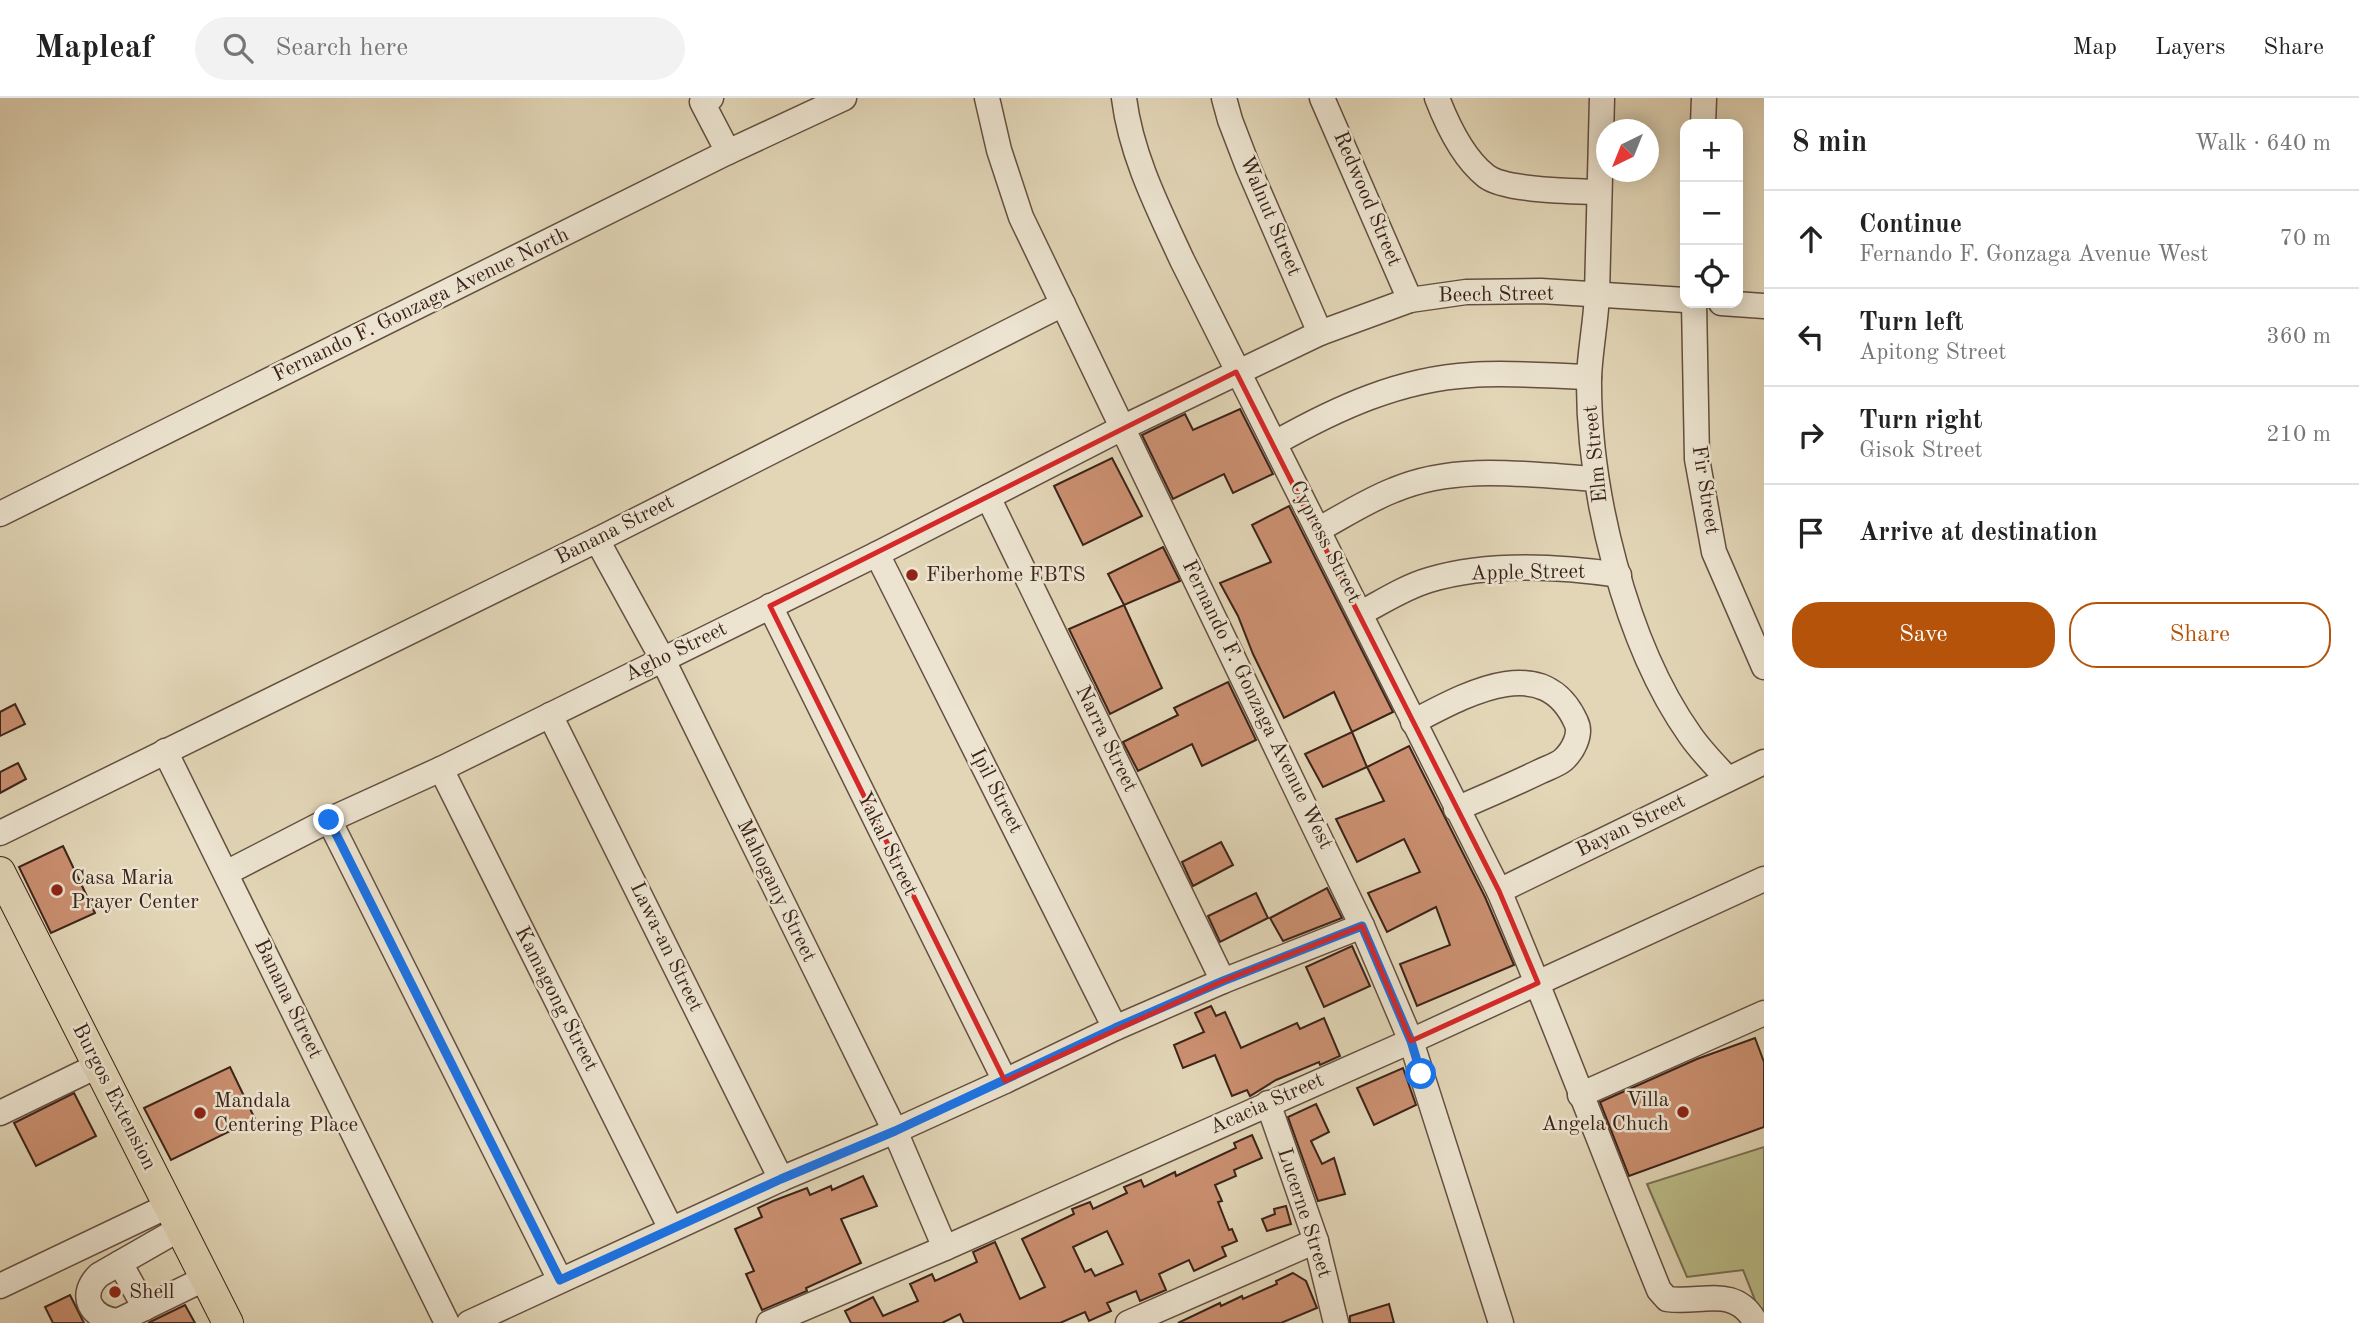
<!DOCTYPE html>
<meta charset="utf-8">
<style>
:root{--surface:#fff;--page:#f2f2f2;--text:#222;--muted:#767676;--line:#e0e0e0;--accent:#b45309}
body{margin:0;font-family:"Old Standard TT",serif;background:var(--page);color:var(--text)}
.controls{position:absolute;right:21px;top:21px;display:grid;overflow:hidden;border-radius:14px;box-shadow:0 4px 18px #0003}
.controls button{width:63px;height:63px;display:grid;place-items:center;padding:0;border:0;border-bottom:2px solid var(--line);background:var(--surface);color:var(--text);font:35px sans-serif}
.compass{position:absolute;left:1596px;top:21px;width:63px;height:63px;border-radius:50%;background:var(--surface);box-shadow:0 4px 18px #0003;rotate:223deg}
.stop{position:absolute;width:21px;height:21px;margin:-16px;border:5px solid #1a73e8;border-radius:50%;background:#fff}
.stop.end{background:#1a73e8;border-color:#fff;box-shadow:0 2px 7px #0008}
.list{margin:0;padding:0;list-style:none}
h2{display:flex;justify-content:space-between;align-items:center;height:91px;margin:0;padding:0 28px;font-size:30px}
h2 small{font-size:23px;font-weight:400;color:var(--muted)}
.list li{display:grid;grid-template-columns:46px 1fr auto;gap:21px;align-items:center;box-sizing:border-box;height:98px;padding:0 28px;border-top:2px solid var(--line)}
.list b{display:block;font-size:26px;white-space:nowrap}
.list p{margin:0;font-size:23px;white-space:nowrap;color:var(--muted)}
.list em{font-size:23px;font-style:normal;color:var(--muted)}
.actions{display:flex;gap:14px;padding:21px 28px}
.actions a{flex:1;padding:16px 0;border:2px solid var(--accent);border-radius:28px;text-align:center;font-size:24px;color:var(--accent)}
.actions .main{background:var(--accent);color:#fff}
.icon{flex:none;width:38px;height:38px;fill:none;stroke:currentColor;stroke-width:2;stroke-linecap:round;stroke-linejoin:round}
.map{position:relative;flex:none;width:1764px;height:1225px;overflow:hidden}
header{display:flex;align-items:center;gap:42px;box-sizing:border-box;height:98px;padding:0 35px;background:var(--surface);border-bottom:2px solid var(--line)}
header strong{font-size:33px}
nav{display:flex;gap:38px;margin-inline-start:auto;font-size:24px}
.search{width:490px;height:63px;background:var(--page);display:flex;align-items:center;gap:18px;box-sizing:border-box;padding:0 24px;border-radius:38px;color:var(--muted);font-size:26px}
main{display:flex}
aside{flex:1;background:var(--surface)}
.map>svg:first-child{display:block}
.green{fill:#babc89;stroke:#7a7052;stroke-width:2}
.building{fill:#cb9071;stroke:#3b231a;stroke-width:2;fill-rule:evenodd}
.lines{fill:none;stroke-linecap:round;stroke-linejoin:round}
.minor-casing{stroke:#655041;stroke-width:27}
.major-casing{stroke:#3b231a;stroke-width:32}
.minor{stroke:#ece4d0;stroke-width:24}
.major{stroke:#e2d6b7;stroke-width:30}
.route{stroke:#1a73e8;stroke-width:9}
.marked{fill:none;stroke:#d62828;stroke-width:5;stroke-linejoin:round}
.poi-dot{fill:#8f2418;stroke:#ece4d0;stroke-width:2.5}
.labels{text-anchor:middle;dominant-baseline:central;stroke-width:5;stroke-linejoin:round;paint-order:stroke}
.street-label{font-size:21px;fill:#3b231a;stroke:#ece4d0}
.poi-label{font-size:21px;fill:#3b231a;stroke:#ece4d0;text-anchor:start}
</style>
<header>
<strong>Mapleaf</strong>
<div class="search"><svg class="icon" aria-label="search" viewBox="0 0 24 24"><circle cx="10" cy="10" r="6"/><path d="M15 15l6 6"/></svg>Search here</div>
<nav><a>Map</a><a>Layers</a><a>Share</a></nav>
</header>
<main>
<div class="map">
<svg width="1764" height="1225" viewBox="0 0 1764 1225">
<rect width="100%" height="100%" fill="#e2d6b7"/>
<filter id="stains"><feTurbulence type="fractalNoise" baseFrequency=".00286" numOctaves="4"/><feColorMatrix values="0 0 0 0 .2 0 0 0 0 .09 0 0 0 0 .02 0 0 0 .5 -.17"/></filter>
<radialGradient id="worn" r=".72"><stop offset=".6" stop-color="#630" stop-opacity="0"/><stop offset="1" stop-color="#630" stop-opacity=".3"/></radialGradient>
<!-- green -->
<polygon class="green" points="1764,1049 1764,1225 1743,1172 1687,1179 1647,1086"/>
<!-- building -->
<g class="building">
<polygon points="1240,311 1273,376 1233,395 1224,376 1173,401 1142,337 1185,316 1193,332"/>
<polygon points="1112,360 1142,418 1083,447 1054,388"/>
<polygon points="1289,408 1393,614 1352,634 1334,594 1284,620 1253,556 1238,518 1220,485 1271,464 1252,427"/>
<polygon points="1163,449 1180,483 1124,507 1108,476"/>
<polygon points="1124,507 1162,590 1110,616 1069,531"/>
<polygon points="1228,584 1256,642 1202,668 1192,646 1138,673 1123,644 1178,617 1174,610"/>
<polygon points="15,606 25,626 0,638 0,614"/>
<polygon points="1352,634 1367,669 1323,689 1305,656"/>
<polygon points="1409,648 1485,799 1514,867 1417,908 1400,866 1450,847 1436,809 1387,834 1368,795 1420,774 1404,741 1357,764 1336,721 1384,703 1367,669"/>
<polygon points="18,665 26,681 0,695 0,674"/>
<polygon points="1221,744 1233,767 1193,788 1182,764"/>
<polygon points="63,748 95,815 51,835 19,769"/>
<polygon points="1327,790 1342,820 1283,843 1270,820"/>
<polygon points="1256,795 1268,820 1220,844 1208,818"/>
<polygon points="1352,848 1370,888 1324,909 1306,869"/>
<polygon points="1211,908 1216,918 1225,914 1241,950 1297,925 1300,931 1324,920 1340,958 1320,967 1319,964 1276,982 1250,998 1247,992 1232,998 1215,957 1183,970 1174,947 1204,934 1195,915"/>
<polygon points="1755,940 1764,964 1764,1029 1629,1078 1600,1004 1697,961"/>
<polygon points="230,969 255,1021 171,1062 144,1010"/>
<polygon points="1403,970 1416,1007 1374,1027 1357,990"/>
<polygon points="74,995 96,1038 36,1068 14,1025"/>
<polygon points="1316,1006 1329,1034 1311,1043 1322,1066 1334,1060 1345,1096 1318,1103 1288,1019"/>
<path d="M1252 1037 1262 1060 1234 1072 1236 1078 1215 1087 1222 1103 1218 1104 1229 1132 1232 1131 1237 1143 1222 1149 1226 1158 1194 1173 1189 1162 1159 1176 1166 1192 1140 1203 1136 1193 1107 1205 1111 1213 1089 1223 1085 1214 1060 1225H964L960 1216 942 1225H851L845 1213 873 1199 883 1218 918 1203 910 1186 932 1176 935 1183 977 1164 973 1154 995 1144 1020 1201 1045 1189 1022 1141 1074 1116 1072 1111 1090 1104 1093 1111 1127 1095 1124 1089 1141 1082 1144 1089 1175 1074 1176 1078 1236 1050 1234 1045ZM1107 1133 1123 1166 1095 1178 1091 1171 1085 1174 1073 1149Z"/>
<polygon points="863,1078 877,1108 841,1121 861,1165 806,1190 807,1193 762,1212 746,1176 754,1173 735,1131 762,1119 758,1110 773,1103 807,1090 810,1097 831,1088 832,1092"/>
<polygon points="1286,1108 1291,1126 1267,1133 1262,1121 1275,1116 1274,1111"/>
<polygon points="1293,1175 1306,1183 1317,1210 1281,1225 1178,1225 1220,1205 1221,1208 1242,1198 1243,1201 1277,1186 1276,1183"/>
<polygon points="70,1197 84,1225 53,1225 45,1209"/>
<polygon points="1389,1206 1394,1225 1350,1225 1350,1218"/>
<polygon points="185,1207 195,1225 148,1225 152,1223"/>
</g>
<g class="lines">
<!-- minor casing -->
<g class="minor-casing">
<g id="minor">
<polyline points="711,0 702,4 728,54"/>
<polyline points="987,0 999,52 1021,119 1362,828 1411,943 1501,1225"/>
<path d="M1124 0C1131 57 1158 110 1182 162L1499 793C1555 925 1605 1059 1659 1192L1667 1201C1702 1206 1735 1186 1756 1225"/>
<polyline points="1224,0 1230,22 1248,69 1320,235"/>
<polyline points="1322,0 1410,202"/>
<path d="M1437 0C1447 26 1463 60 1486 78 1505 93 1573 93 1599 94"/>
<path d="M1602 0C1600 65 1599 131 1597 196 1596 224 1590 252 1589 280 1588 392 1625 545 1690 637 1701 653 1715 667 1728 681"/>
<polyline points="1703,26 1704,0"/>
<polyline points="1694,205 1697,361 1714,454 1764,569"/>
<polyline points="1721,205 1764,208"/>
<path d="M1275 345C1337 310 1400 281 1471 277 1510 274 1550 278 1589 279"/>
<polyline points="988,399 1223,883"/>
<polyline points="0,416 728,54 844,0"/>
<path d="M1318 432C1343 418 1368 402 1394 392 1457 365 1530 377 1596 381"/>
<polyline points="597,442 663,562 895,1033 945,1150"/>
<polyline points="877,456 1115,930"/>
<polyline points="770,508 1005,983"/>
<path d="M1361 515C1382 504 1405 489 1429 482 1489 464 1558 468 1619 477"/>
<polyline points="550,617 781,1081"/>
<path d="M1413 624C1463 598 1543 551 1576 624 1582 636 1573 653 1563 662 1557 667 1547 670 1539 674 1512 687 1484 699 1456 711"/>
<polyline points="165,653 447,1225"/>
<polyline points="441,671 671,1131"/>
<polyline points="329,722 560,1182"/>
<polyline points="0,735 597,442 1063,206"/>
<polyline points="226,775 329,722 441,671 877,456 1124,329 1320,235 1410,202 1466,194 1541,193 1685,202"/>
<polyline points="1499,793 1764,664"/>
<polyline points="1580,997 1764,915"/>
<polyline points="1268,1005 1316,1143 1336,1225"/>
<polyline points="0,1015 97,968"/>
<path d="M181 1130 99 1177C78 1197 90 1220 118 1223L206 1180"/>
<polyline points="120,1165 145,1210"/>
<polyline points="0,1188 170,1107"/>
<polyline points="469,1225 781,1081 895,1033 1005,983 1115,930 1223,883 1362,828"/>
<polyline points="769,1225 945,1150 1411,943 1764,781"/>
<polyline points="1128,1225 1316,1143"/>
</g>
</g>
<!-- major casing -->
<g class="major-casing">
<polyline id="major" points="0,774 228,1225"/>
</g>
<!-- minor -->
<use href="#minor" class="minor"/>
<!-- major -->
<use href="#major" class="major"/>
</g>
<g class="lines">
<!-- route -->
<polyline class="route" points="329,722 560,1182 781,1081 895,1033 1115,930 1223,883 1362,828 1411,943 1421,976"/>
</g>
<!-- marked area -->
<path class="marked" d="M1236 274 1499 793 1538 885 1411 943 1362 828 1223 883 1005 983 770 508Z"/>
<!-- markers -->
<g class="poi-dot">
<circle cx="912" cy="477" r="7"/>
<circle cx="57" cy="792" r="7"/>
<circle cx="1683" cy="1014" r="7"/>
<circle cx="200" cy="1015" r="7"/>
<circle cx="115" cy="1194" r="7"/>
</g>
<g class="labels">
<!-- street labels -->
<g class="street-label">
<text transform="translate(1367 101) rotate(67)">Redwood Street</text>
<text transform="translate(1270 118) rotate(67)">Walnut Street</text>
<text transform="translate(1496 197) rotate(-1)">Beech Street</text>
<text transform="translate(421 207) rotate(-26)">Fernando F. Gonzaga Avenue North</text>
<text transform="translate(1596 356) rotate(-96)">Elm Street</text>
<text transform="translate(1705 392) rotate(81)">Fir Street</text>
<text transform="translate(615 432) rotate(-27)">Banana Street</text>
<text transform="translate(1325 444) rotate(63)">Cypress Street</text>
<text transform="translate(1528 475) rotate(-1)">Apple Street</text>
<text transform="translate(676 554) rotate(-26)">Agho Street</text>
<text transform="translate(1257 607) rotate(64)">Fernando F. Gonzaga Avenue West</text>
<text transform="translate(1106 641) rotate(64)">Narra Street</text>
<text transform="translate(996 693) rotate(63)">Ipil Street</text>
<text transform="translate(1631 728) rotate(-26)">Bayan Street</text>
<text transform="translate(887 746) rotate(64)">Yakal Street</text>
<text transform="translate(776 793) rotate(64)">Mahogany Street</text>
<text transform="translate(666 849) rotate(64)">Lawa-an Street</text>
<text transform="translate(288 901) rotate(64)">Banana Street</text>
<text transform="translate(556 901) rotate(63)">Kamagong Street</text>
<text transform="translate(114 999) rotate(63)">Burgos Extension</text>
<text transform="translate(1267 1006) rotate(-24)">Acacia Street</text>
<text transform="translate(1304 1115) rotate(72)">Lucerne Street</text>
</g>
<!-- poi labels -->
<g class="poi-label">
<text x="926" y="477">Fiberhome FBTS</text>
<text x="71" y="780">Casa Maria<tspan x="71" dy="24">Prayer Center</tspan></text>
<text x="1669" y="1002" text-anchor="end">Villa<tspan x="1669" dy="24">Angela Chuch</tspan></text>
<text x="214" y="1003">Mandala<tspan x="214" dy="24">Centering Place</tspan></text>
<text x="129" y="1194">Shell</text>
</g>
</g>
<rect width="100%" height="100%" filter="url(#stains)"/>
<rect width="100%" height="100%" fill="url(#worn)"/>
</svg>
<div class="controls">
<button>+</button>
<button>−</button>
<button><svg class="icon" aria-label="locate" viewBox="0 0 24 24"><circle cx="12" cy="12" r="6"/><path d="M12 2v4M12 18v4M2 12h4M18 12h4"/></svg></button>
</div>
<svg class="compass" viewBox="-18 -18 36 36"><path d="M0-13l5 13h-10z" fill="#e53935"/><path d="M0 13l5-13h-10z" fill="#767676"/></svg>
<div class="stop" style="left:1421px;top:976px"></div>
<div class="stop end" style="left:329px;top:722px"></div>
</div>
<aside>
<h2>8 min<small>Walk · 640 m</small></h2>
<ul class="list">
<li><svg class="icon" aria-label="ahead" viewBox="0 0 24 24"><path d="M12 20V5M6 11l6-6 6 6"/></svg><div><b>Continue</b><p>Fernando F. Gonzaga Avenue West</p></div><em>70 m</em></li>
<li><svg class="icon" aria-label="left" viewBox="0 0 24 24"><path d="M17 20v-9H6M10 6l-5 5 5 5"/></svg><div><b>Turn left</b><p>Apitong Street</p></div><em>360 m</em></li>
<li><svg class="icon" aria-label="right" viewBox="0 0 24 24"><path d="M7 20v-9h11M14 6l5 5-5 5"/></svg><div><b>Turn right</b><p>Gisok Street</p></div><em>210 m</em></li>
<li><svg class="icon" aria-label="arrive" viewBox="0 0 24 24"><path d="M6 21V4h12l-3 4 3 4H6"/></svg><div><b>Arrive at destination</b></div></li>
</ul>
<div class="actions"><a class="main">Save</a><a>Share</a></div>
</aside>
</main>
